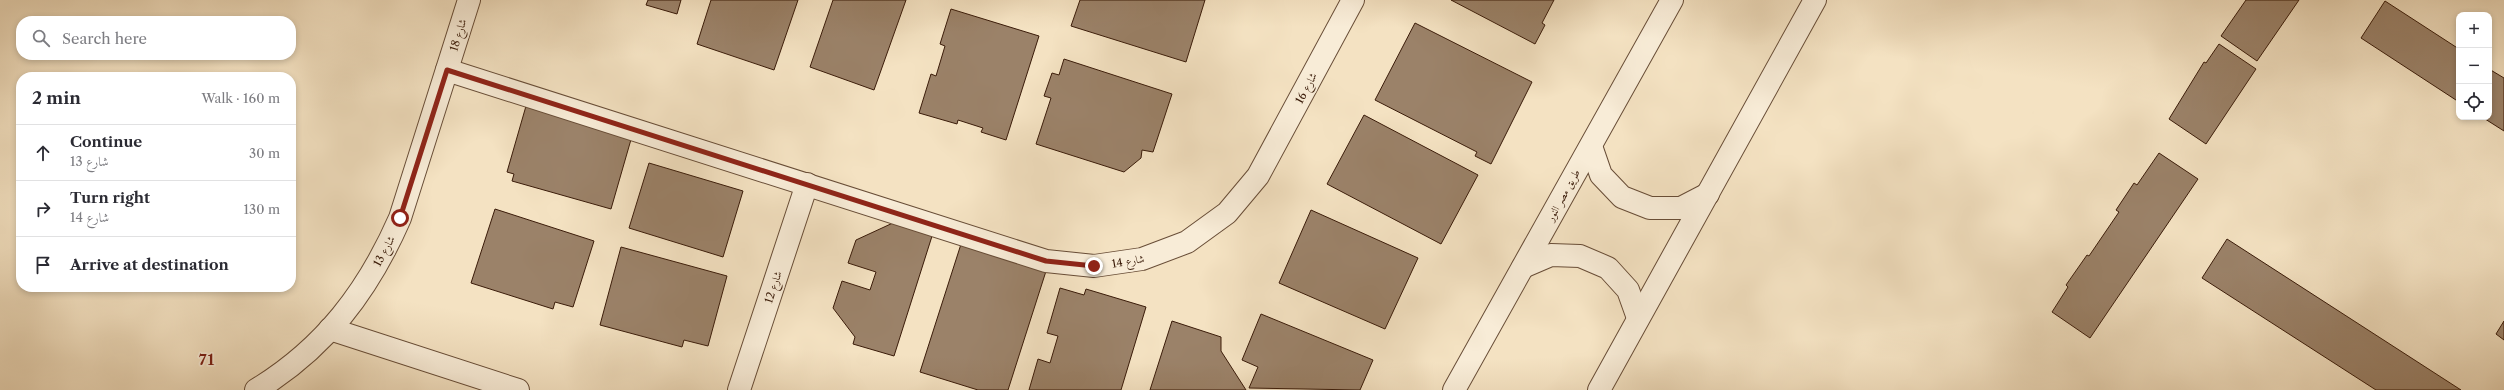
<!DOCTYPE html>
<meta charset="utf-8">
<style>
:root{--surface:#fff;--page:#f7f7f7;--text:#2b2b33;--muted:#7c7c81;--line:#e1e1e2}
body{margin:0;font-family:"Libre Caslon Text",Amiri,serif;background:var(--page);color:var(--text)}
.controls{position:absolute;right:12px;top:12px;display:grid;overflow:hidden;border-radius:8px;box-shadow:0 2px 6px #0003}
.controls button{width:36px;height:36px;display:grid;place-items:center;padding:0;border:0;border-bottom:1px solid var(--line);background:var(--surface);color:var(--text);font:20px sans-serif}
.stop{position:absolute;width:12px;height:12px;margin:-9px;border:3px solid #8f2418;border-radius:50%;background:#fff}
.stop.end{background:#8f2418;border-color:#fff;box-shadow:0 1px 4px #0008}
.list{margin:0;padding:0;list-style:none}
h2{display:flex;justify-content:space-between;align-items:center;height:52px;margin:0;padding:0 16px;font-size:17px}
h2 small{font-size:13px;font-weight:400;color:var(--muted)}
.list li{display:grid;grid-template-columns:26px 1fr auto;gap:12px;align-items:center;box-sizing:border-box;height:56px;padding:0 16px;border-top:1px solid var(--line)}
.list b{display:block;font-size:15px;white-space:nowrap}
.list p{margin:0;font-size:13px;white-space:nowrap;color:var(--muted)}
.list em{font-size:13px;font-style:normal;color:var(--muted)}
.icon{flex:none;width:22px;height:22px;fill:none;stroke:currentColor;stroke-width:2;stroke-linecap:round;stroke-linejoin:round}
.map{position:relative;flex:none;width:2504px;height:390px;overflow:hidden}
.search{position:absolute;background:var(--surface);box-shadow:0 2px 6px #0003;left:16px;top:16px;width:280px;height:44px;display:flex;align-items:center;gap:10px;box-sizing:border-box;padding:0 14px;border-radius:16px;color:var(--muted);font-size:15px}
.panel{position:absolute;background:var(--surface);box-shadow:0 2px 6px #0003;left:16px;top:72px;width:280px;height:220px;border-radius:16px}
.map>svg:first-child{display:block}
.building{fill:#9b8269;stroke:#3a1b09}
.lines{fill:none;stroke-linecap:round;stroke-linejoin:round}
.minor-casing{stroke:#684d37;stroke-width:24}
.tertiary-casing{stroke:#684d37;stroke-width:24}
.minor{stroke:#f8ecd7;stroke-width:22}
.tertiary{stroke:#f8ecd7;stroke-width:22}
.route{stroke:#8f2418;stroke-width:5}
.labels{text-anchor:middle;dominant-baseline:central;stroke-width:3.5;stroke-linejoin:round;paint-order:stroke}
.street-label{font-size:11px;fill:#3a1b09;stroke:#f8ecd7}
.district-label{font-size:15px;font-weight:bold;letter-spacing:1px;fill:#7a1f14;stroke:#f8ecd7}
</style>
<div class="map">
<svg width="2504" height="390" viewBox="0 0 2504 390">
<rect width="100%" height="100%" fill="#f4e2c2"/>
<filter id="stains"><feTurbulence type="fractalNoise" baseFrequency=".005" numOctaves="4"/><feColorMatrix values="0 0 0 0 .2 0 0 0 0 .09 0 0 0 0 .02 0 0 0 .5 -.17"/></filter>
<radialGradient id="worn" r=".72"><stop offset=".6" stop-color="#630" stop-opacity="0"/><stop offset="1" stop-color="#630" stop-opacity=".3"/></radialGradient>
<!-- building -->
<g class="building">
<polygon points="648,0 681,0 677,14 646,5"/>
<polygon points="711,0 798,0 774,70 697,44"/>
<polygon points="833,0 906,0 874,90 810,67"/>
<polygon points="1080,0 1205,0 1186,62 1071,26"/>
<polygon points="1451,0 1554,0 1542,23 1545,25 1535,44"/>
<polygon points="2246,0 2299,0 2257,61 2221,36"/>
<polygon points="2385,1 2459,49 2459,102 2361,38"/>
<polygon points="951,9 1039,36 1006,140 981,132 983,128 958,120 957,124 919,113 931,74 936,76 945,46 940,44"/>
<polygon points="1415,23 1532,82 1491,164 1475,156 1477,152 1375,100"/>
<polygon points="2219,44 2256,69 2206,144 2169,119 2204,62 2206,63"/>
<polygon points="1064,59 1172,94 1153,152 1142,150 1141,158 1124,172 1036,144 1051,98 1044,96 1052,73 1059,75"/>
<polygon points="2489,69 2504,78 2504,131 2482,117 2489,117"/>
<polygon points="526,106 632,136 611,209 512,181 514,174 507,172"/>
<polygon points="1364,115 1478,175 1441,244 1327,184"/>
<polygon points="2159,153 2198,179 2090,338 2052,312 2068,287 2066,285 2087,255 2089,256 2119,212 2116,210 2134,183 2137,185"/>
<polygon points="649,163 743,191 723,257 629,228"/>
<polygon points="495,209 594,241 573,307 555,302 553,309 471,283"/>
<polygon points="1311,210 1418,258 1385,329 1279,283"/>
<polygon points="895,222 933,233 894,356 853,344 855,337 833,308 842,281 870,290 876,272 848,263 856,240"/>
<polygon points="2227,239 2461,390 2376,390 2202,278"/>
<polygon points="962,241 1047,268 1008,390 978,390 920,372"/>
<polygon points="621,247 727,276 708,346 684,340 682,347 600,325"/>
<polygon points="1060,288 1084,295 1086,289 1146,307 1121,390 1029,390 1038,359 1050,363 1058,336 1047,333"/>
<polygon points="1261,314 1373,360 1360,390 1249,388 1258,367 1242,360"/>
<polygon points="1172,321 1221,337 1221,351 1246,390 1150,390"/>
<polygon points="2504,321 2504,340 2496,334"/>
</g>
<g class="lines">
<!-- minor casing -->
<g class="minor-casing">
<g id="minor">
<polyline points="447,70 1046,261 1094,266 1142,259 1187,242 1227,213 1258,176 1353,0"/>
<polyline points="330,329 518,390"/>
<path d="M256 390C325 348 368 291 400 218L469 0"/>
<polyline points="739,390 807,184"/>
</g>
</g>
<!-- tertiary casing -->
<g class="tertiary-casing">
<g id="tertiary">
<polyline points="1591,146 1601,175 1622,197 1650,208 1681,208 1708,194"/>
<polyline points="1523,267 1551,255 1580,256 1608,268 1628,290 1638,318"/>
<polyline points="1454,390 1672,0"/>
<polyline points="1599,390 1815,0"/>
</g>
</g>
<!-- minor -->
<use href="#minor" class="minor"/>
<!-- tertiary -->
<use href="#tertiary" class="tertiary"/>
</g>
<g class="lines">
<!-- route -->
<polyline class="route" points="400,218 447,70 1046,261 1094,266"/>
</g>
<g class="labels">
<!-- street labels -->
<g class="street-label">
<text transform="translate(458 35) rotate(-73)">شارع 18</text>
<text transform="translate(1306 88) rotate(-62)">شارع 16</text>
<text transform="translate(1563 195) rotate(-61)">طريق مصر النور</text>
<text transform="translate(384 251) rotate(-62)">شارع 13</text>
<text transform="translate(1128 261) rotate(-10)">شارع 14</text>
<text transform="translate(773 287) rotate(-72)">شارع 12</text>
</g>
<!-- district labels -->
<g class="district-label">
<text x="207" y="359">71</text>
</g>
</g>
<rect width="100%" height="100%" filter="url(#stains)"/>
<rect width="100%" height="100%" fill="url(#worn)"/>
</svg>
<div class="controls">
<button>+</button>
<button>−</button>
<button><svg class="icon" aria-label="locate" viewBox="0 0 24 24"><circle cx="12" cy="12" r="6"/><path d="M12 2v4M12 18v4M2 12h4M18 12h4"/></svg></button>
</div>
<div class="stop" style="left:400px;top:218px"></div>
<div class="stop end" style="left:1094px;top:266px"></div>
<div class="search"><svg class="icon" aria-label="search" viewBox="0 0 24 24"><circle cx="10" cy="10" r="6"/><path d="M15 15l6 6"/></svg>Search here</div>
<section class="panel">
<h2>2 min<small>Walk · 160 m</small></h2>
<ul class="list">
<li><svg class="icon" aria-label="ahead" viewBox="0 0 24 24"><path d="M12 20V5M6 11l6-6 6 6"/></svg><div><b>Continue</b><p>شارع 13</p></div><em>30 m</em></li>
<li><svg class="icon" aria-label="right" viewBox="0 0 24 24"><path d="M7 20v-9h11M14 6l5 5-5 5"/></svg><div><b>Turn right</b><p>شارع 14</p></div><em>130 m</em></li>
<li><svg class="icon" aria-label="arrive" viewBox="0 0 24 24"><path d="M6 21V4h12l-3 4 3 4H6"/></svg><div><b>Arrive at destination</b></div></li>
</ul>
</section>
</div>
